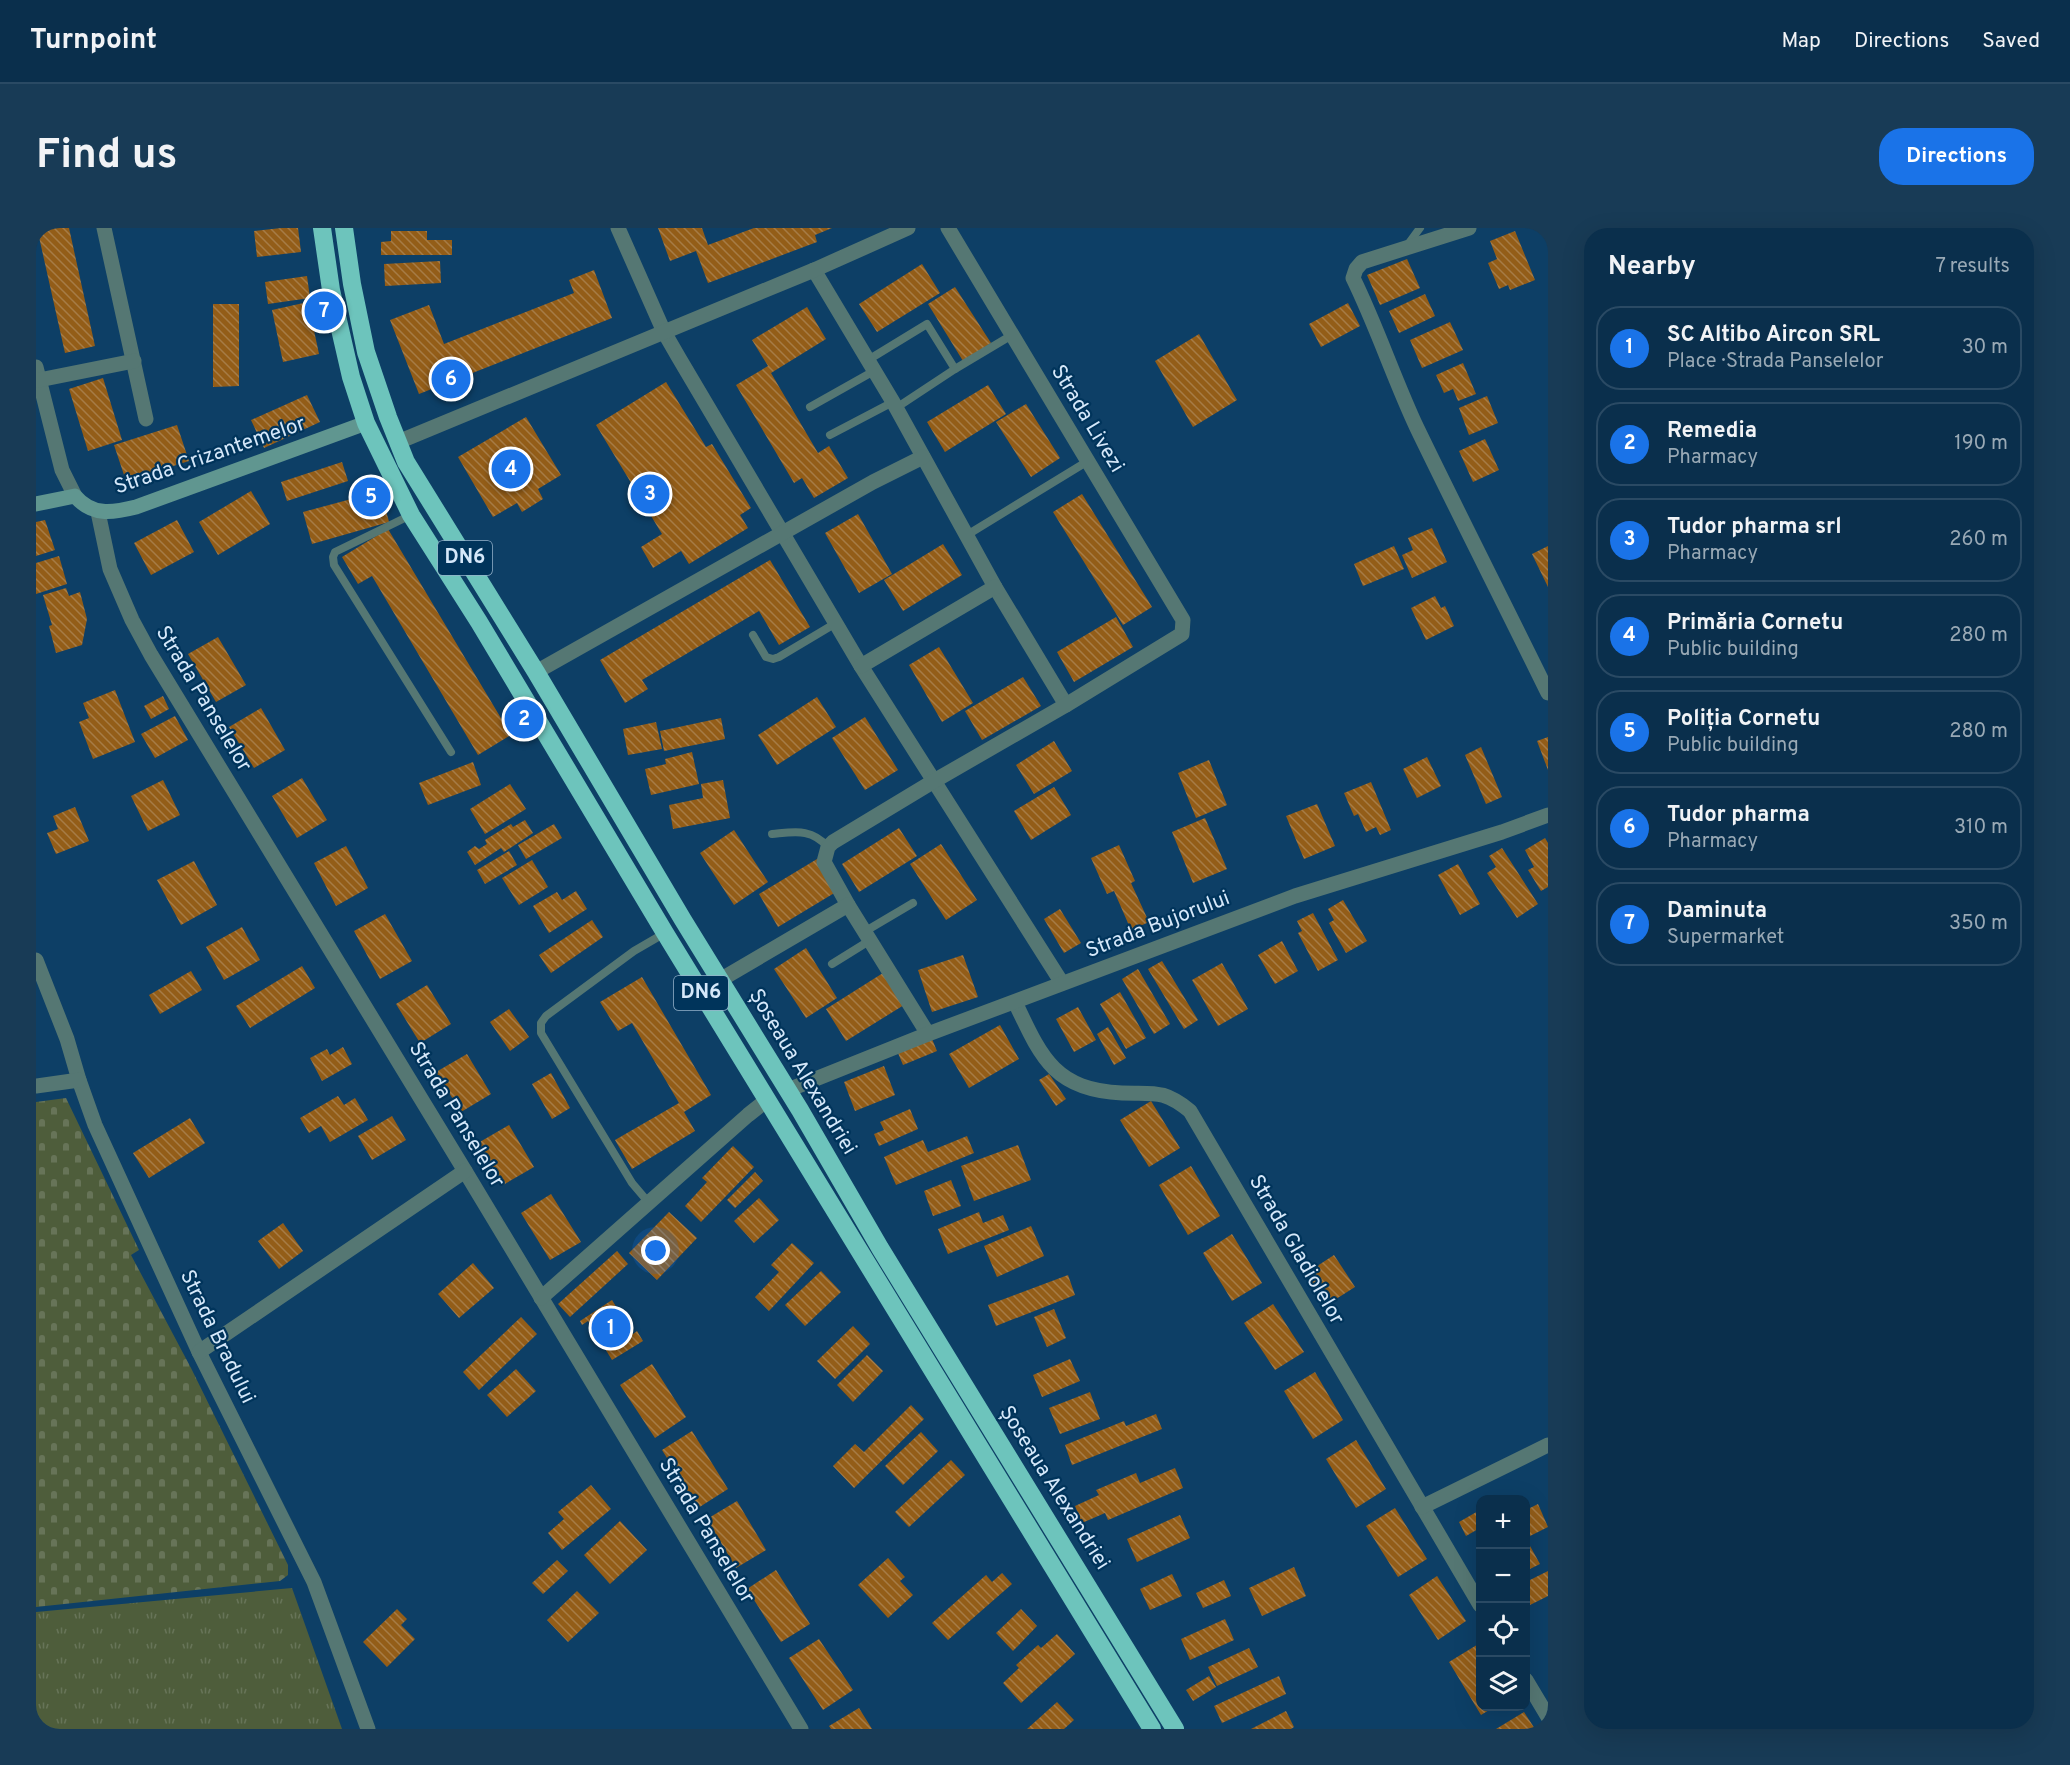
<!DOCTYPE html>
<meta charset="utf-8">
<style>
:root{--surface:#0a2f4c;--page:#183b56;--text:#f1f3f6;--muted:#99a9b5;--line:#2a4a64;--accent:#1a73e8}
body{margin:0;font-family:Overpass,sans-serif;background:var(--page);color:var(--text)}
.controls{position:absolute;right:18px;bottom:18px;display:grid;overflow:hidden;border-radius:12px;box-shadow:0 6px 24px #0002}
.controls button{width:54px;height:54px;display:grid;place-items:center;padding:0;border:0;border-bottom:2px solid var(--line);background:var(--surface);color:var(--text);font:30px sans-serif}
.you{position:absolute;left:620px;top:1023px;width:21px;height:21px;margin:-15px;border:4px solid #fff;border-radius:50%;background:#1a73e8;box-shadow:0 0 0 9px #1a73e833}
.badge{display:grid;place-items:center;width:39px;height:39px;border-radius:50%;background:var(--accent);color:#fff;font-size:20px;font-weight:700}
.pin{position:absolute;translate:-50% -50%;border:3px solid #fff;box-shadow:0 2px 6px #0006}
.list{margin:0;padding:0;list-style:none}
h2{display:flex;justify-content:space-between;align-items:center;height:78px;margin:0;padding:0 24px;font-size:26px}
h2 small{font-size:20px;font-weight:400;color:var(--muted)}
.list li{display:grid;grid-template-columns:39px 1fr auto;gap:18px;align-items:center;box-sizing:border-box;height:84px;margin:0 12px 12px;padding:0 12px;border:2px solid var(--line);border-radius:24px}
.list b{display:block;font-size:22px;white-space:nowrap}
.list p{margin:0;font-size:20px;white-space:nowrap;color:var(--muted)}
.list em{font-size:20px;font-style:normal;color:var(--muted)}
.icon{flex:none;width:33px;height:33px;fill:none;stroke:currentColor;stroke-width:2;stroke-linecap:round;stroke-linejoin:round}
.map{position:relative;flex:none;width:1512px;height:1501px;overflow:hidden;border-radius:24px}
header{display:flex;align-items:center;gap:36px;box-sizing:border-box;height:84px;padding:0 30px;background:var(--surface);border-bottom:2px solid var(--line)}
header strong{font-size:28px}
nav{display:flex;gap:33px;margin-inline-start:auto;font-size:21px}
.intro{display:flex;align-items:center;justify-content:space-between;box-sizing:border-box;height:144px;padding:0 36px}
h1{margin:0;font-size:42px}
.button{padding:15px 27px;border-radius:24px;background:var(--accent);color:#fff;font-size:21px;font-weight:700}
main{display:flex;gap:36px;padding:0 36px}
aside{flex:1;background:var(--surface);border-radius:24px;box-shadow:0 6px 24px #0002}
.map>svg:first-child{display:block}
.grass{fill:url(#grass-tufts)}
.cemetery{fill:url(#cemetery-stones)}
.building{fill:url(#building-back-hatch)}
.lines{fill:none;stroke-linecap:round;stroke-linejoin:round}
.lane{stroke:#557773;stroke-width:8}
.street{stroke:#557773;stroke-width:15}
.secondary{stroke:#609690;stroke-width:15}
.highway{stroke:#6dc4bc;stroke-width:18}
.labels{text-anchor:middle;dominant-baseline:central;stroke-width:4.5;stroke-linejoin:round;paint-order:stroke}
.shield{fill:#00345b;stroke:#95b2ca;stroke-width:1.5}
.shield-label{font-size:20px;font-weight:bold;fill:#d5e8fa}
.street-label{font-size:21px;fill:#d5e8fa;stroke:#00345b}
</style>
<header>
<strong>Turnpoint</strong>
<nav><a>Map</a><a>Directions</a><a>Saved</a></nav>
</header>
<div class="intro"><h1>Find us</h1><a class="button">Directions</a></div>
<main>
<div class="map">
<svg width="1512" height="1501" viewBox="0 0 1512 1501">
<defs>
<pattern id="grass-tufts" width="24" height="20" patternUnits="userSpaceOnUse" patternTransform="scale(1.5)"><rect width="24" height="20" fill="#4e5d3b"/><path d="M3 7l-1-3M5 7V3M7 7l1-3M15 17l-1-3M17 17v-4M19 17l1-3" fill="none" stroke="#677458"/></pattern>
<pattern id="cemetery-stones" width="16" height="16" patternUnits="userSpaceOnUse" patternTransform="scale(1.5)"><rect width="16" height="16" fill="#4e5d3b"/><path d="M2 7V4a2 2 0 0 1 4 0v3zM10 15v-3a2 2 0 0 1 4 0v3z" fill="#677458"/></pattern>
<pattern id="building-back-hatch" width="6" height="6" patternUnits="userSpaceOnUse" patternTransform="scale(1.5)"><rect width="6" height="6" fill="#935d18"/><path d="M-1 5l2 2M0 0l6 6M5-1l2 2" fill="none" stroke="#a67c46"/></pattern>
</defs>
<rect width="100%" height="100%" fill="#0d3f66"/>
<!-- grass -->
<polygon class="grass" points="256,1360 306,1501 0,1501 0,1384"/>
<!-- cemetery -->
<polygon class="cemetery" points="30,870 103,1022 95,1027 155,1140 252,1337 252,1347 244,1353 0,1379 0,874"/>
<!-- building -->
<g class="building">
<polygon points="1,0 33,0 59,118 29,125"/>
<polygon points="245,0 262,0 265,24 221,29 218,3"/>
<polygon points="622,0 666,0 672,17 718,0 796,0 779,7 781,14 672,55 660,23 634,33"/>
<polygon points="355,3 391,3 391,12 416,12 416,27 345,27 345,14 355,13"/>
<polygon points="1479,3 1499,52 1474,62 1472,57 1463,61 1452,35 1461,31 1454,13"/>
<polygon points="1371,31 1384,60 1344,77 1331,47"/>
<polygon points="404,33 405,55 349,58 348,36"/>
<polygon points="886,36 904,65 841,104 823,76"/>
<polygon points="558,42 576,90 383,166 354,92 393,77 408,116 538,65 533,52"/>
<polygon points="271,48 274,70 232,76 229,54"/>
<polygon points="919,59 955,115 927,133 892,76"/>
<polygon points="1389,66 1399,88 1363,105 1353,83"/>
<polygon points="272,74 283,126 247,134 236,82"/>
<polygon points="1312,75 1324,98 1285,119 1273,96"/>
<polygon points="177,76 203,76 203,158 177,159"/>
<polygon points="771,79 790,111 735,145 782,225 793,218 812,250 778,270 766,250 758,255 700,157 732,138 716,112"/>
<polygon points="1414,94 1427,122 1386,140 1374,112"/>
<polygon points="1163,106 1201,172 1157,199 1119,133"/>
<polygon points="1427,135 1440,166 1422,173 1417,161 1408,165 1400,147"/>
<polygon points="67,150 86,212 52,223 33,161"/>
<polygon points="630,154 670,219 676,216 715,280 704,287 712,300 653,336 645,323 617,340 605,319 626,306 560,197"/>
<polygon points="952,157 970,186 909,224 891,194"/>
<polygon points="271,167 284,194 228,220 215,192"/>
<polygon points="1451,168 1462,195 1433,207 1423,180"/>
<polygon points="990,176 1024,230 995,249 960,194"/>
<polygon points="490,189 525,247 502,261 507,271 486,284 481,275 457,289 422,229"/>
<polygon points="141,197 153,233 90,253 78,217"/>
<polygon points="1449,211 1463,242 1437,254 1423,223"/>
<polygon points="306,234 312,253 251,273 245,254"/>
<polygon points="215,263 234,296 182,327 163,294"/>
<polygon points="345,263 353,294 276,316 267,284"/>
<polygon points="1046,266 1116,379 1087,397 1017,284"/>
<polygon points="822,286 856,346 823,365 789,305"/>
<polygon points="9,292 19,322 0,328 0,294"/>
<polygon points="141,292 158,324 115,347 98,315"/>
<polygon points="1396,300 1411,334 1376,350 1366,327 1377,322 1372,310"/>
<polygon points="352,301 475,507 442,527 336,348 322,356 306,329"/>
<polygon points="907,316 926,347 867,383 848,352"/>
<polygon points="1358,318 1368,341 1327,358 1318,336"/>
<polygon points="1512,318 1512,359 1496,326"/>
<polygon points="23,328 31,356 0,366 0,335"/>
<polygon points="734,332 774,399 743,417 723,383 606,452 612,461 589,475 564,432"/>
<polygon points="30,360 33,368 44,364 51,391 46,417 20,425 13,398 16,397 7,367"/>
<polygon points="1399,368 1405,380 1409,378 1418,398 1390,412 1375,380"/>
<polygon points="1080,389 1097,419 1038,454 1021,424"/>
<polygon points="182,409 210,457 180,474 152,426"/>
<polygon points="903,419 937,475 906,494 873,437"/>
<polygon points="987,449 1005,478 946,512 929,483"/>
<polygon points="79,462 99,514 57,531 43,494 53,490 47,475"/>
<polygon points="127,468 133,481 115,491 108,478"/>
<polygon points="781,469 800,499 741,537 722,507"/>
<polygon points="225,480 249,522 218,540 193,499"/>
<polygon points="139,488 152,512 119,530 105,506"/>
<polygon points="829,489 862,542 829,562 796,510"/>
<polygon points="685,490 689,511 628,523 624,503"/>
<polygon points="620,494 626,521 592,527 587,501"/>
<polygon points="1512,509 1512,542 1501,513"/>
<polygon points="1018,513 1036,543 998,566 980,537"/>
<polygon points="1445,519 1466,569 1450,576 1429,527"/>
<polygon points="656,524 663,556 615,567 609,541 630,536 629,531"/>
<polygon points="1391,529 1405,558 1381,570 1367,541"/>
<polygon points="1173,532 1191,577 1160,590 1142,545"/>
<polygon points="437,534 445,557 392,577 383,555"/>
<polygon points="266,550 291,592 261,610 236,568"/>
<polygon points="127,552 144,587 112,603 95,568"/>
<polygon points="687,552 694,590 637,601 633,577 667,570 665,556"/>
<polygon points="1335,554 1355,602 1344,607 1340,599 1330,604 1322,586 1318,588 1308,565"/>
<polygon points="474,556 490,581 449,606 434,581"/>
<polygon points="1018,559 1035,587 995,612 978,583"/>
<polygon points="1281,576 1299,618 1268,631 1250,588"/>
<polygon points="39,579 53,613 20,626 11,605 22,601 17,588"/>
<polygon points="1169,590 1191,641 1157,655 1136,604"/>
<polygon points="489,592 497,605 468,624 465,620 439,637 431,624 439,618 443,621 451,616 449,612 475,596 477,599"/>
<polygon points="518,596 526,610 490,631 482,617"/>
<polygon points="863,600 881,628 823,664 806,636"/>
<polygon points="698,602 732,654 698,677 664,625"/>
<polygon points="1509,610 1512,615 1512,659 1505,663 1492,642 1498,639 1489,622"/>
<polygon points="905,616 941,672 910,692 874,636"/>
<polygon points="1083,617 1099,653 1095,655 1113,694 1095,702 1078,663 1071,666 1055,630"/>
<polygon points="310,618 332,660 300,678 278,635"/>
<polygon points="1466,620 1502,676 1481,690 1451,645 1460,639 1453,628"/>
<polygon points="473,623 481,637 449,656 441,642"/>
<polygon points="781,631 800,664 742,699 723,666"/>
<polygon points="496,632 512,659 483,677 466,650"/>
<polygon points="158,633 181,677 145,697 121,652"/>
<polygon points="1422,636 1444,676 1424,687 1402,647"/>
<polygon points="540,663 551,681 513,705 497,678 521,664 526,672"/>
<polygon points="1307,672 1331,713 1310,725 1293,695 1298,692 1292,681"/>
<polygon points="1024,681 1045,715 1028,725 1008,691"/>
<polygon points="1277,685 1302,732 1282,743 1262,705 1266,703 1261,693"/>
<polygon points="349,686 376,733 344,751 318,703"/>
<polygon points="556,692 567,709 515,745 503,727"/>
<polygon points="206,699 224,732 188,752 170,719"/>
<polygon points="1246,713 1262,743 1239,756 1222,727"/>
<polygon points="770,720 801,770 770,790 738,741"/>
<polygon points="927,727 942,769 896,784 882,742"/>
<polygon points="1126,733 1162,792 1148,801 1112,741"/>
<polygon points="1186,735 1212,781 1182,798 1156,752"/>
<polygon points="266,738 279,760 214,800 200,778"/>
<polygon points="1102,741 1134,796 1118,806 1086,751"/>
<polygon points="155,743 166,762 124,786 113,767"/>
<polygon points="847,745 868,777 810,813 790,781"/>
<polygon points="606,749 675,867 648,884 659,903 596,941 579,912 643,875 596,795 582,803 564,774"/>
<polygon points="391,757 415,796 384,815 360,776"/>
<polygon points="1084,764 1110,810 1090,821 1064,776"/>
<polygon points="1042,779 1060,812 1038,824 1020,791"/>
<polygon points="473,781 493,809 474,823 454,794"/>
<polygon points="964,797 983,831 933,860 913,826"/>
<polygon points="1072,799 1090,830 1078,837 1061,806"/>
<polygon points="896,811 901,823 867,837 862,825"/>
<polygon points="307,819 316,836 286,853 274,830 291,821 294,827"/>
<polygon points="431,826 455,866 425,884 400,844"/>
<polygon points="848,838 859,867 819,883 808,854"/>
<polygon points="515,845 534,880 516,891 496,856"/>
<polygon points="1013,846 1030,871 1020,878 1003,852"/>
<polygon points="302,868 308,877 319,870 332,892 294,914 285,898 273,905 264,890"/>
<polygon points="1115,873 1144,920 1113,939 1084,892"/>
<polygon points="874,881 882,901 843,918 838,906 848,902 844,894"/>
<polygon points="356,888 370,912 336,932 322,908"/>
<polygon points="154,890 169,915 113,950 97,925"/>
<polygon points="473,897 498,939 467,957 442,915"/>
<polygon points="931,908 938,925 860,957 848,929 887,912 892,924"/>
<polygon points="982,917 995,952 938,973 925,938"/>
<polygon points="697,918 718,939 665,994 649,978 671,954 666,950"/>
<polygon points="1155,938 1184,988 1152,1007 1123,957"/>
<polygon points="719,944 727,953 699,980 691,972"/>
<polygon points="915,952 925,978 897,988 888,963"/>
<polygon points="515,966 545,1014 514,1032 485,985"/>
<polygon points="723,970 743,992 718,1015 698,993"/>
<polygon points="633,984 661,1010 621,1052 593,1025"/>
<polygon points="943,984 947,995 967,987 973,1002 912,1026 902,1001"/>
<polygon points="247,995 267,1023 243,1041 222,1013"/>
<polygon points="995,998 1008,1028 961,1049 948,1018"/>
<polygon points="1196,1006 1226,1055 1196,1073 1167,1025"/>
<polygon points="756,1015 778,1035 733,1083 719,1069 743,1044 735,1037"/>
<polygon points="581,1023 592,1036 534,1089 522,1076"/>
<polygon points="1298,1027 1319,1059 1289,1078 1269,1046"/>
<polygon points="437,1035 458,1060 423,1090 402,1066"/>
<polygon points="785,1043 805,1064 769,1098 749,1077"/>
<polygon points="1032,1047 1039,1067 960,1098 952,1077"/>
<polygon points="576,1072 597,1106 601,1103 607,1113 576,1132 552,1093 546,1097 544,1093"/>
<polygon points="1237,1076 1268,1124 1239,1142 1208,1095"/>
<polygon points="1018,1081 1030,1110 1011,1119 998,1089"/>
<polygon points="485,1089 501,1106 443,1162 427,1144"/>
<polygon points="817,1098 834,1116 799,1151 781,1133"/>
<polygon points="831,1127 847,1143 817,1174 801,1157"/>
<polygon points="1034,1131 1044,1153 1006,1169 997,1147"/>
<polygon points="616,1136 650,1189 619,1210 584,1157"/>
<polygon points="480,1141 500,1163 471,1189 451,1167"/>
<polygon points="1279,1144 1307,1192 1277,1211 1248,1163"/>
<polygon points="1054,1164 1064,1191 1024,1206 1013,1180"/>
<polygon points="875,1177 888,1191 818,1260 797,1238 819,1216 828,1224"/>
<polygon points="1120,1186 1126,1201 1036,1237 1029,1217 1088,1193 1090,1198"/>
<polygon points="656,1203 692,1261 662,1280 626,1222"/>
<polygon points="885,1204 902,1223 867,1257 849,1238"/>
<polygon points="1320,1212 1350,1261 1320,1280 1290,1231"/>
<polygon points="915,1232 929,1247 873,1299 859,1284"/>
<polygon points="1139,1240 1147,1260 1072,1292 1069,1285 1046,1295 1039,1278 1063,1267 1060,1262 1100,1245 1104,1255"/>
<polygon points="555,1257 575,1281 526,1322 512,1305 528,1291 522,1284"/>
<polygon points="701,1273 730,1322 700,1340 671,1291"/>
<polygon points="1502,1276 1512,1299 1490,1310 1490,1282"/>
<polygon points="1359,1280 1391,1331 1362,1349 1330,1298"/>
<polygon points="1444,1282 1444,1300 1430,1308 1423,1294"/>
<polygon points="1144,1287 1154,1310 1101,1334 1091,1311"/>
<polygon points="584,1293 611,1322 574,1356 548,1327"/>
<polygon points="1494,1318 1504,1336 1490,1343 1490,1320"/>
<polygon points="852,1330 869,1349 864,1353 877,1367 852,1390 822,1357"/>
<polygon points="521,1332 532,1343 507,1366 496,1355"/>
<polygon points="1258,1339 1270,1368 1226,1388 1213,1360"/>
<polygon points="740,1342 774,1396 745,1414 711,1361"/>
<polygon points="1512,1343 1512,1368 1490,1379 1490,1354"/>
<polygon points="966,1345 976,1356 912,1412 896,1395 950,1347 956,1354"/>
<polygon points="1136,1346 1146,1368 1114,1382 1104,1361"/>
<polygon points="1401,1348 1430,1393 1402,1412 1373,1367"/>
<polygon points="1188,1352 1195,1368 1167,1380 1160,1365"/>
<polygon points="541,1363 563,1385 532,1414 511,1392"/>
<polygon points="361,1381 371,1391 365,1397 379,1411 351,1439 327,1414"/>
<polygon points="985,1381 1001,1398 977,1423 960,1405"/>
<polygon points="1189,1391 1198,1412 1154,1432 1145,1411"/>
<polygon points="1021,1406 1039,1426 985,1475 967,1455 983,1440 980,1437 1002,1417 1005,1420"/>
<polygon points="783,1411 817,1462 787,1482 753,1430"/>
<polygon points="1444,1415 1444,1479 1458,1479 1445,1487 1413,1434"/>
<polygon points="1213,1420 1222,1439 1181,1458 1172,1439"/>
<polygon points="1173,1448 1180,1459 1157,1473 1150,1462"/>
<polygon points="1243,1448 1250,1466 1186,1495 1178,1478"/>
<polygon points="1021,1474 1038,1492 1028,1501 991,1501"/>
<polygon points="823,1480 836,1501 795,1501 793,1498"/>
<polygon points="1250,1483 1258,1499 1255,1501 1215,1501"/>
<polygon points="1488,1484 1499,1501 1460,1501"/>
</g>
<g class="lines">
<!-- lane -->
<g class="lane">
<polyline points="1370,19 1384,0"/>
<polyline points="832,132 891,96 919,141"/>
<polyline points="774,179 838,143"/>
<polyline points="860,180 919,141 976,107"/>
<polyline points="794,207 857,174"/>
<polyline points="375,287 299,324 297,329 298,337 415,524"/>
<polyline points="931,307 1052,233"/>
<polyline points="717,407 730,429 737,431 743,429 800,395"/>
<path d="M736 606C759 604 775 600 792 619"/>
<polyline points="828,704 877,675"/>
<polyline points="796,736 833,713"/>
<polyline points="613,975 596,955 505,805 505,795 510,788 598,723 629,705"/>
</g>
<!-- street -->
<g class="street">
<polyline points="68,0 110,191"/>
<polyline points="582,0 628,104 643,130 825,438 1026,755"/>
<path d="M1433 0 1326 34 1320 41 1317 50C1341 99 1358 151 1381 200 1424 289 1469 377 1512 465"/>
<polyline points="778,42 857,174 959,359 1030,477"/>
<polyline points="0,139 26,242 39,268"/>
<polyline points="3,152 98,133"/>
<polyline points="362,214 778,42 872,0"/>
<polyline points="62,284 74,341 96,392 115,427 429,943 765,1501"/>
<polyline points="825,438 959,359"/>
<polyline points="500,444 837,254 887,229"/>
<polyline points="812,677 788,634 792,619 797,614 898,553 1030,477 1146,406 1147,392 912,0"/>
<polyline points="0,732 31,811 43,852 59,897 163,1124 278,1354 332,1501"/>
<polyline points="684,752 812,677 892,806"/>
<path d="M979 774C1005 829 1018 862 1086 865 1118 866 1127 861 1154 883L1444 1377"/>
<polyline points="0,858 43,852"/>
<polyline points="752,862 892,806 1259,668 1466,604 1512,587"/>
<polyline points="505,1070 712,887 731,872"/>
<polyline points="163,1124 429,943"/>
<polyline points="1386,1279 1512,1217"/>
<polyline points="1490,1452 1512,1489"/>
</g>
<!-- secondary -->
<path class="secondary" d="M0 276 39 268C56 288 76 285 100 279L330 195"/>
<!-- highway -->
<g class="highway">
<polyline points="286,0 295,62 315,149 330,195 375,287 443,394 629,705 1116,1501"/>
<polyline points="308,0 316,56 330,124 352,189 370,234 500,444 647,692 764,882 844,1020 1139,1501"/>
</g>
</g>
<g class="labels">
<!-- shield labels -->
<g class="shield">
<rect x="402" y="313" width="54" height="34" rx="4.5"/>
<rect x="638" y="748" width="54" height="34" rx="4.5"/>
</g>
<g class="shield-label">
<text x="429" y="330">DN6</text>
<text x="665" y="765">DN6</text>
</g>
<!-- street labels -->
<g class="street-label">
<text transform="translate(1051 191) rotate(59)">Strada Livezi</text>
<text transform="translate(174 228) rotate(-19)">Strada Crizantemelor</text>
<text transform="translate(167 471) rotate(59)">Strada Panselelor</text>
<text transform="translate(1122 697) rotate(-21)">Strada Bujorului</text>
<text transform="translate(766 844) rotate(59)">Șoseaua Alexandriei</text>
<text transform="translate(420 887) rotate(59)">Strada Panselelor</text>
<text transform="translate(1260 1022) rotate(60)">Strada Gladiolelor</text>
<text transform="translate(181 1109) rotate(64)">Strada Bradului</text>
<text transform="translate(1018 1260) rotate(58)">Șoseaua Alexandriei</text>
<text transform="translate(670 1303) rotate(59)">Strada Panselelor</text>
</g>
</g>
</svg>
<div class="controls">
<button>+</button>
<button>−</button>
<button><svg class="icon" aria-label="locate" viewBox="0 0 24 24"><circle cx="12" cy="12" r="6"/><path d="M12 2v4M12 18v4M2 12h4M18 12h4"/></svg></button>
<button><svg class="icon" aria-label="layers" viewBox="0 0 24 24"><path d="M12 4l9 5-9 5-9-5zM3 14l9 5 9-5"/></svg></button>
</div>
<div class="you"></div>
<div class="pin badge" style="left:575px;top:1100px">1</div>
<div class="pin badge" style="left:488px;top:491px">2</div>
<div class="pin badge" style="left:614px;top:266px">3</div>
<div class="pin badge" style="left:475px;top:241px">4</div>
<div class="pin badge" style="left:335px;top:269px">5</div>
<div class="pin badge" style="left:415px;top:151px">6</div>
<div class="pin badge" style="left:288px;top:83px">7</div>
</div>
<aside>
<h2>Nearby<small>7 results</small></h2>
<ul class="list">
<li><span class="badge">1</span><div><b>SC Altibo Aircon SRL</b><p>Place · Strada Panselelor</p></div><em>30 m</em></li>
<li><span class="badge">2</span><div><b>Remedia</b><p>Pharmacy</p></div><em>190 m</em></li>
<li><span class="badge">3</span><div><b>Tudor pharma srl</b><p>Pharmacy</p></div><em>260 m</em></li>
<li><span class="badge">4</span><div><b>Primăria Cornetu</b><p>Public building</p></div><em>280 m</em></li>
<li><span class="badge">5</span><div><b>Poliția Cornetu</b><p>Public building</p></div><em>280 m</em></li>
<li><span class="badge">6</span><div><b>Tudor pharma</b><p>Pharmacy</p></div><em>310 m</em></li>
<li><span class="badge">7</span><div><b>Daminuta</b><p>Supermarket</p></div><em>350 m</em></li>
</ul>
</aside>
</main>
